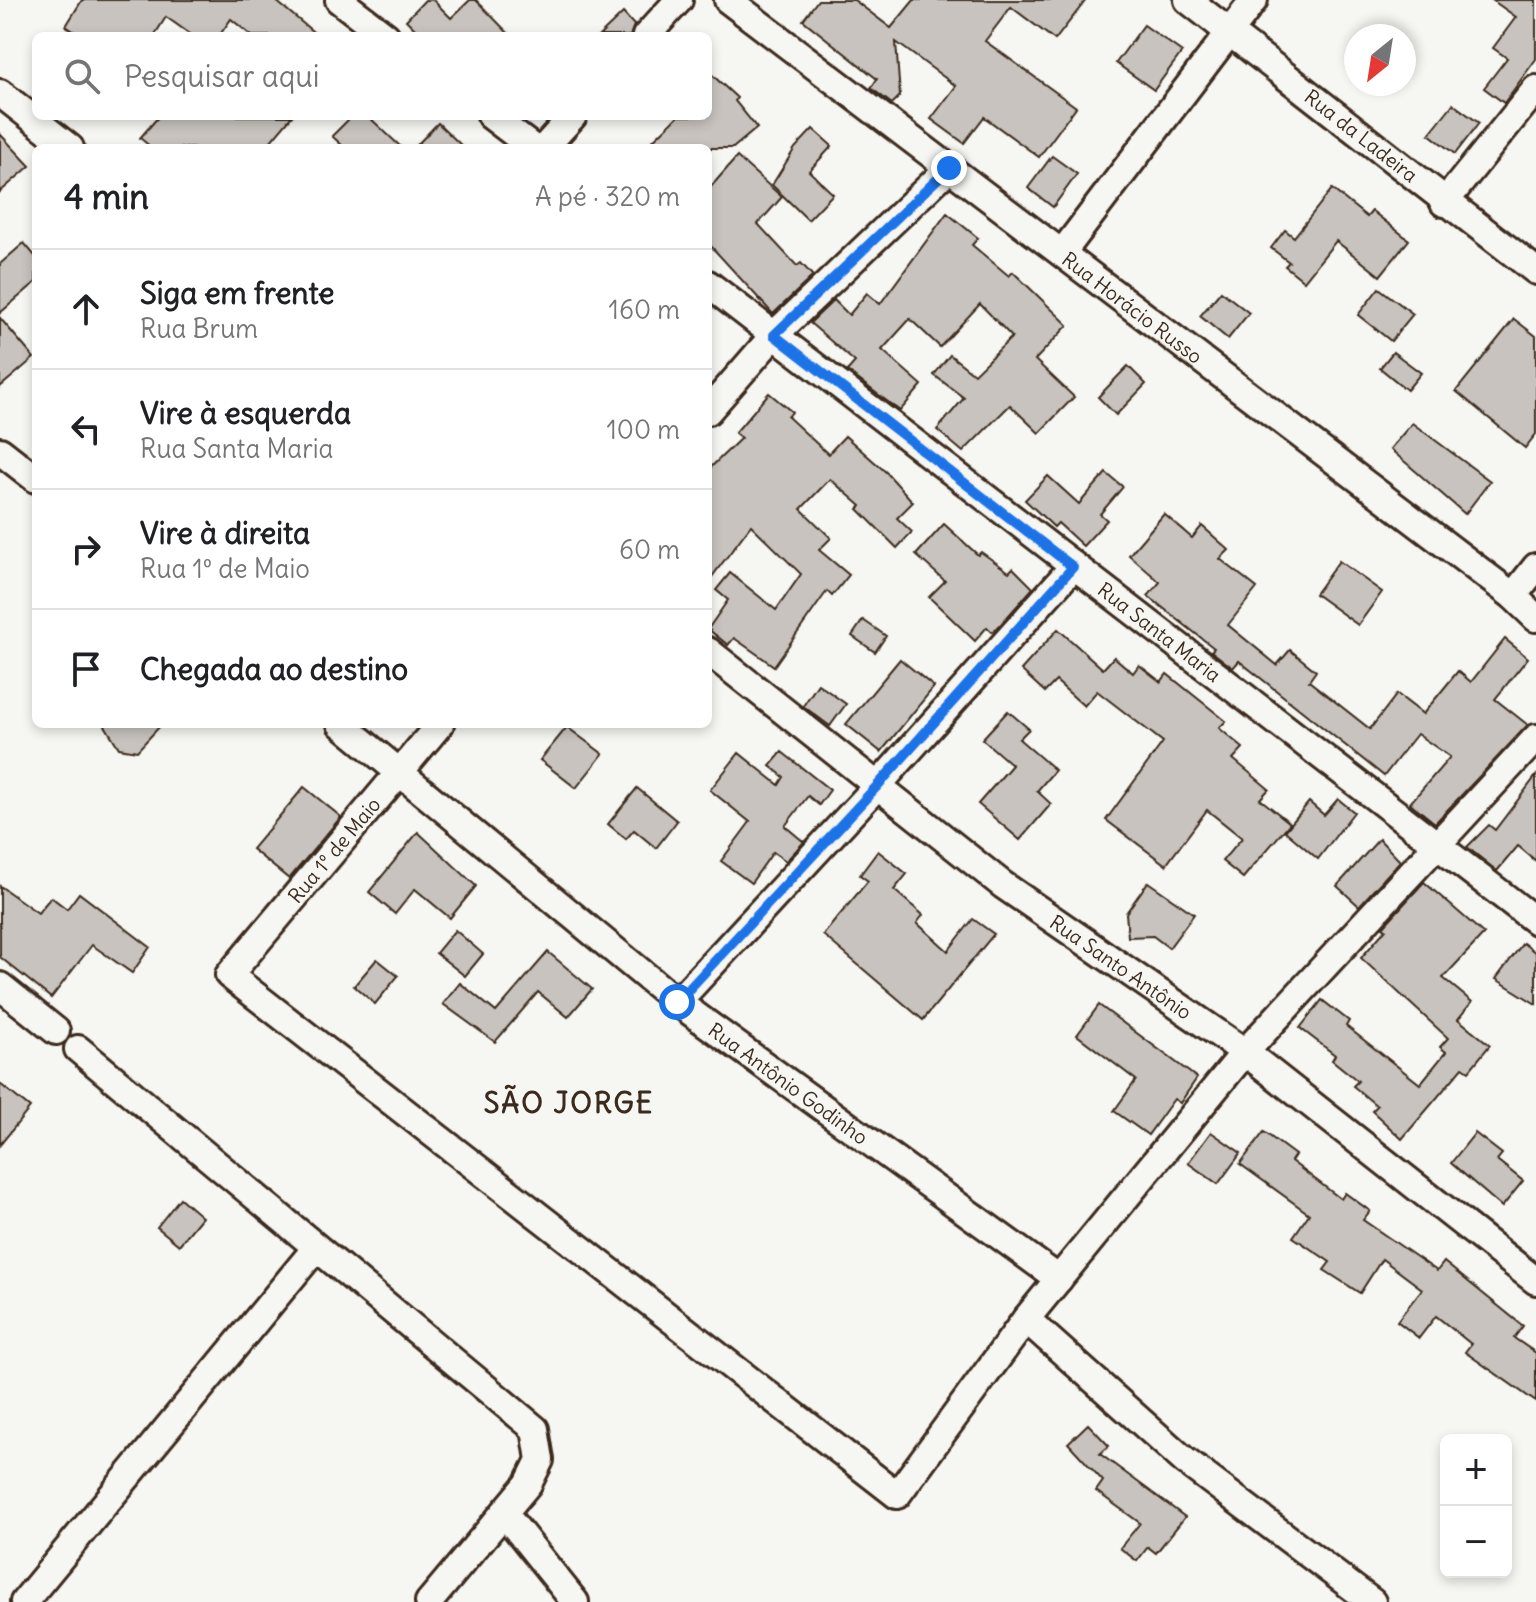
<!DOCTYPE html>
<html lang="pt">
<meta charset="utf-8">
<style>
:root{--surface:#fff;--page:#f2f2f2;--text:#202124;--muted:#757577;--line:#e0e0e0}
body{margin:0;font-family:Delius,sans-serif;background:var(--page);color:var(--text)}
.controls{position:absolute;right:24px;bottom:24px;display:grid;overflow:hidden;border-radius:12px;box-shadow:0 4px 12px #0003}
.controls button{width:72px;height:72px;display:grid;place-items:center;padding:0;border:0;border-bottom:2px solid var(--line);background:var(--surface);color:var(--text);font:40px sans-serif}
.compass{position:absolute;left:1344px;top:24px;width:72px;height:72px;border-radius:50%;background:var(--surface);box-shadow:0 4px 12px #0003;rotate:210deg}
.stop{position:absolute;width:24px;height:24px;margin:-18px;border:6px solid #1a73e8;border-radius:50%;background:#fff}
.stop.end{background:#1a73e8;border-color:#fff;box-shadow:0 2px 8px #0008}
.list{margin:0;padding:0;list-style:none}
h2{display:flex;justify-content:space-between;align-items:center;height:104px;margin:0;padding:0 32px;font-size:34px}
h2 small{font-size:26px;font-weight:400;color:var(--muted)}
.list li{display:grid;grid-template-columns:52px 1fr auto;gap:24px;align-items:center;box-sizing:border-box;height:120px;padding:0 32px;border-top:2px solid var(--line)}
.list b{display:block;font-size:30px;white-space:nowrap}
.list p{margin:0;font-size:26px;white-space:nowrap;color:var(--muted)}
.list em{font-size:26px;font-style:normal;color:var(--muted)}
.icon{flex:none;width:44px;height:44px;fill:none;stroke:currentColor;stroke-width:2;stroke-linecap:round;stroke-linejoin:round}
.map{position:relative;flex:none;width:1536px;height:1602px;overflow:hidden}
.search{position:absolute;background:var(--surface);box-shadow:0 4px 12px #0003;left:32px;top:32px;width:680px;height:88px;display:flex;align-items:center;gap:20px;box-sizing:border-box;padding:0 28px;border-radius:12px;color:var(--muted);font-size:30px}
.panel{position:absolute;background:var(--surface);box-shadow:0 4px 12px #0003;left:32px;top:144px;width:680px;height:584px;border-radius:12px}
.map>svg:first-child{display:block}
.building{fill:#c8c3be;stroke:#3b2a1e;stroke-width:2}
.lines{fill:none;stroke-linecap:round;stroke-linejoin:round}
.minor-casing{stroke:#3b2a1e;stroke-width:32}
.minor{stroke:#f6f6f2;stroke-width:26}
.route{stroke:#1a73e8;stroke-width:10}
.labels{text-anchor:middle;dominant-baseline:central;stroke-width:6;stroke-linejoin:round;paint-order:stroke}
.street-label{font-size:20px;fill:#3b2a1e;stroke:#f6f6f2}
.district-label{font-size:28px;font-weight:bold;letter-spacing:2px;fill:#3b2a1e;stroke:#f6f6f2}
</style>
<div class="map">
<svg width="1536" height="1602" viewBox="0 0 1536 1602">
<rect width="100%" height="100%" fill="#f6f6f2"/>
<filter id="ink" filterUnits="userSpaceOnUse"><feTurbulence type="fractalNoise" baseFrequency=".0125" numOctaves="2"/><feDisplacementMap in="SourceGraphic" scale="16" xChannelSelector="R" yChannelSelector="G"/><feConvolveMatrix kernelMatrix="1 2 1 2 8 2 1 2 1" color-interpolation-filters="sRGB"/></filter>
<g filter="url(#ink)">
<!-- building -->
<g class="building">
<polygon points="82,0 275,0 318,36 252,36 231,19 219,36 193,36 166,17 154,36 81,36 66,26"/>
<polygon points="425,0 433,0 451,18 470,0 476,0 511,36 422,36 406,20"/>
<polygon points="818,0 854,0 891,28 914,0 1086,0 1055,40 1011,7 985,41 1076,107 1039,157 984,117 964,143 931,119 956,86 896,42 900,96 892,104 871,88 877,79 803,20"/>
<polygon points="1492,0 1536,0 1536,59 1504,103 1484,88 1507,58 1493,48 1516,17"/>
<polygon points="623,13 634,25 630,36 599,36"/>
<polygon points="1144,25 1182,52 1154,90 1116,63"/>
<polygon points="708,71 737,98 735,101 757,128 733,148 645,148 678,116 708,116"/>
<polygon points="1453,104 1479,123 1455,154 1429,134"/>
<polygon points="159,116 292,116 265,148 152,148 140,138"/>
<polygon points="352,116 368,116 402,148 345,148 332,136"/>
<polygon points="438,123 464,148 414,148"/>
<polygon points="813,129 832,146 809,171 833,194 808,220 772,185 795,148"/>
<polygon points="0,134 30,166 0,192"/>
<polygon points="1052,156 1077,174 1053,207 1028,188"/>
<polygon points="737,157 782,197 758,224 797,266 801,263 813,276 773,314 708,243 708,190"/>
<polygon points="1332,189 1367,217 1372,211 1409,240 1380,276 1336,241 1304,281 1285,266 1289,262 1271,248 1285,230 1294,237"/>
<polygon points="947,213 978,238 972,245 1009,276 1013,272 1068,325 1035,360 1074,397 1039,433 1010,405 963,452 937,430 964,398 934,375 950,355 974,374 1012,337 980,304 940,347 910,319 882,350 922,385 900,411 847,371 855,362 810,323 834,300 849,315 867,293 880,304"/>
<polygon points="24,243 36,257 36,282 0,313 0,264"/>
<polygon points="1379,288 1413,314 1391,341 1358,315"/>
<polygon points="1221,291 1249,313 1228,339 1200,316"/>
<polygon points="0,318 34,358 0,387"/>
<polygon points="1514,319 1536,336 1536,434 1525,448 1456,391"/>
<polygon points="1393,352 1421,373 1407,390 1380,368"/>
<polygon points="1128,366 1146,384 1116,415 1098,397"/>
<polygon points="769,393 792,412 788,417 828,454 845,436 887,473 913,502 897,518 912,532 897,548 858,509 861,506 830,479 801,509 831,538 819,550 849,575 832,596 827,591 774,666 734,638 728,645 708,629 728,600 716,590 730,573 776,610 801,574 751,525 708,582 708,470 741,438 735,433"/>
<polygon points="1412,423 1490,481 1465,514 1390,449"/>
<polygon points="1106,473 1123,487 1100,514 1107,520 1083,546 1058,523 1054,527 1025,500 1048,476 1079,504"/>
<polygon points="1164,514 1192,538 1202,526 1229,550 1220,559 1257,588 1228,625 1277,665 1290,650 1316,671 1309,681 1370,729 1397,694 1423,714 1458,671 1471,682 1505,639 1528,658 1495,699 1528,725 1435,823 1410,803 1450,757 1417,734 1384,776 1239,661 1233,668 1211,651 1214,648 1148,596 1160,582 1129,555"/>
<polygon points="944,524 978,555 981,552 1009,572 1013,568 1033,588 1001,624 992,632 987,627 975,641 929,597 945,581 916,555"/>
<polygon points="1339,561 1382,592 1358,625 1315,594"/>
<polygon points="863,620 886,636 875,652 852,636"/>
<polygon points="1058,629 1103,669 1114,657 1133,673 1139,665 1161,682 1167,674 1226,721 1219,728 1243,748 1233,759 1269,789 1260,799 1290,823 1243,878 1222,861 1242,838 1207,810 1166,865 1106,820 1163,742 1097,691 1084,706 1056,681 1045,692 1021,670"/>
<polygon points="900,659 934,687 881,752 846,724"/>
<polygon points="818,684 846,704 830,726 803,706"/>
<polygon points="1008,711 1029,729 1019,739 1055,770 1037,791 1051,804 1020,840 978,804 1012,765 982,739"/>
<polygon points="104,724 162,724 137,751 119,748"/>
<polygon points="567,727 603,754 576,788 540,760"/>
<polygon points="782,752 830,790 819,805 808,796 785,826 804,842 786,861 773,852 751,883 721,861 750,822 710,790 739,753 779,785 784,777 770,766"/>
<polygon points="1536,776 1536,861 1518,846 1497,871 1467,847 1489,825 1495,830"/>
<polygon points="304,787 341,817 289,879 252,849"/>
<polygon points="637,788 677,821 656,848 634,830 626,839 608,824"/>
<polygon points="1338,799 1354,812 1318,859 1285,831 1309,802 1324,815"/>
<polygon points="418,832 476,886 450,918 415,889 395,914 369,892"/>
<polygon points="1379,839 1400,861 1359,906 1337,886"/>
<polygon points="878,851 907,874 894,890 923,915 917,923 948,951 973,919 994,934 923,1020 823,935 868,881 860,875"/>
<polygon points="1148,882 1194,914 1169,948 1153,936 1128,937 1126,913"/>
<polygon points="1424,882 1484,934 1443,978 1472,1002 1458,1019 1490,1045 1469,1071 1463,1067 1402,1139 1372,1111 1377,1106 1353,1086 1358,1081 1332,1060 1335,1055 1300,1028 1322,1000 1349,1021 1346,1026 1420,1084 1446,1052 1440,1047 1448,1038 1361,958 1386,929 1383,927"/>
<polygon points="0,886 38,913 51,897 67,909 79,893 150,947 132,973 92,945 51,998 0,957"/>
<polygon points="455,930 483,954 465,976 436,953"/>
<polygon points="1523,943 1536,953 1536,1004 1496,979"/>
<polygon points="548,952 592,989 568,1017 538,992 495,1042 443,1004 460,983 496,1012"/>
<polygon points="377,959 398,976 375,1004 354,986"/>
<polygon points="1099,1005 1197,1078 1180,1103 1174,1099 1148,1135 1114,1111 1136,1080 1077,1035"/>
<polygon points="0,1084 30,1108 0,1145"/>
<polygon points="1211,1132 1241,1153 1218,1184 1188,1163"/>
<polygon points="1264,1132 1295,1155 1291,1161 1341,1199 1345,1193 1370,1211 1363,1220 1437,1271 1444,1262 1523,1326 1514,1338 1536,1353 1536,1402 1465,1352 1471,1344 1436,1316 1419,1338 1397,1321 1422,1289 1382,1259 1360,1293 1324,1270 1330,1262 1293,1237 1309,1214 1240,1164"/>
<polygon points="1475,1133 1502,1154 1497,1160 1523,1181 1502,1207 1451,1163"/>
<polygon points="180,1198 202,1217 179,1245 157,1227"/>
<polygon points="1088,1424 1109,1446 1100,1454 1185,1517 1156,1553 1148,1547 1137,1561 1120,1548 1140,1523 1096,1491 1103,1481 1068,1443"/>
</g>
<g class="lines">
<!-- minor casing -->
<g class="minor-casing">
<g id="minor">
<polyline points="339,0 386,36"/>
<path id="s1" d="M728 0 1513 596 1536 618"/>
<path id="s2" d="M1188 0 1536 271"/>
<polyline points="646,36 679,0"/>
<polyline points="0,93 70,148"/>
<polyline points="491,116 533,148"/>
<polyline points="544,148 573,116"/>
<polyline points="1444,203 1536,89"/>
<polyline points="1062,253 1254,0"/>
<path id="s3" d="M708 284 1536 921"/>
<polyline points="708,411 774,335 949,168"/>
<polyline points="0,451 36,479"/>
<polyline points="1513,596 1536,567"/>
<path id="s4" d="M708 651 1003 885 1245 1052 1536 1281"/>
<path id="s5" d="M341 724 677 1002 1059 1279"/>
<polyline points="440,724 229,975 897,1495 1026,1319 1245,1052 1536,738"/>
<polyline points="0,986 56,1031"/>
<polyline points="677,1002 879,784 1073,567"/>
<polyline points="78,1049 535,1429 540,1460 528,1484 429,1602"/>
<polyline points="1026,1319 1185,1461 1372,1602"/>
<polyline points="504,1513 575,1602"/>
<polyline points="24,1602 316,1248"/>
</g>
</g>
<!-- minor -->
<use href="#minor" class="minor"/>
</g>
</g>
<g class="lines" filter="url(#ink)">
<!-- route -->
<polyline class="route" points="677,1002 879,784 1073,567 774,335 949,168"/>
</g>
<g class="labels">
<!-- street labels -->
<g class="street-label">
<text stroke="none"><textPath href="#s2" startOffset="220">Rua da Ladeira</textPath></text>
<text stroke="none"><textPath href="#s1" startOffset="508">Rua Horácio Russo</textPath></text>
<text stroke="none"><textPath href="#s3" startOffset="570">Rua Santa Maria</textPath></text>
<text transform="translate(334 850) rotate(-50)">Rua 1º de Maio</text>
<text stroke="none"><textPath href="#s4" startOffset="520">Rua Santo Antônio</textPath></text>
<text stroke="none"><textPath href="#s5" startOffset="574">Rua Antônio Godinho</textPath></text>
</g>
<!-- district labels -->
<g class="district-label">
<text x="569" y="1103">SÃO JORGE</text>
</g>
</g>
</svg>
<div class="controls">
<button>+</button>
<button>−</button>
</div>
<svg class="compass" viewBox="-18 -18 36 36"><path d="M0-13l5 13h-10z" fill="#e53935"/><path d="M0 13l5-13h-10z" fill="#757577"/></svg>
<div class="stop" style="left:677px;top:1002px"></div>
<div class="stop end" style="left:949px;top:168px"></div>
<div class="search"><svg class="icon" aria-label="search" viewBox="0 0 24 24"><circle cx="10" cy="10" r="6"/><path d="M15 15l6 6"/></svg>Pesquisar aqui</div>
<section class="panel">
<h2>4 min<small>A pé · 320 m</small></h2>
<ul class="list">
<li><svg class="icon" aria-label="ahead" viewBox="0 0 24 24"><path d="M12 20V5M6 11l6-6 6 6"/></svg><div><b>Siga em frente</b><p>Rua Brum</p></div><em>160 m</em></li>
<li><svg class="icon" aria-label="left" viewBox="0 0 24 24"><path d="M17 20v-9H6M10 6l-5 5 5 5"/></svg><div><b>Vire à esquerda</b><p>Rua Santa Maria</p></div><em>100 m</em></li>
<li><svg class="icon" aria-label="right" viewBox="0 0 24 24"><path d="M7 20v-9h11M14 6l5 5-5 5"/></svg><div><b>Vire à direita</b><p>Rua 1º de Maio</p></div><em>60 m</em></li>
<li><svg class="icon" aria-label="arrive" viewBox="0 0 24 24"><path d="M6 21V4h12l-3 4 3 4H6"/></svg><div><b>Chegada ao destino</b></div></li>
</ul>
</section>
</div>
